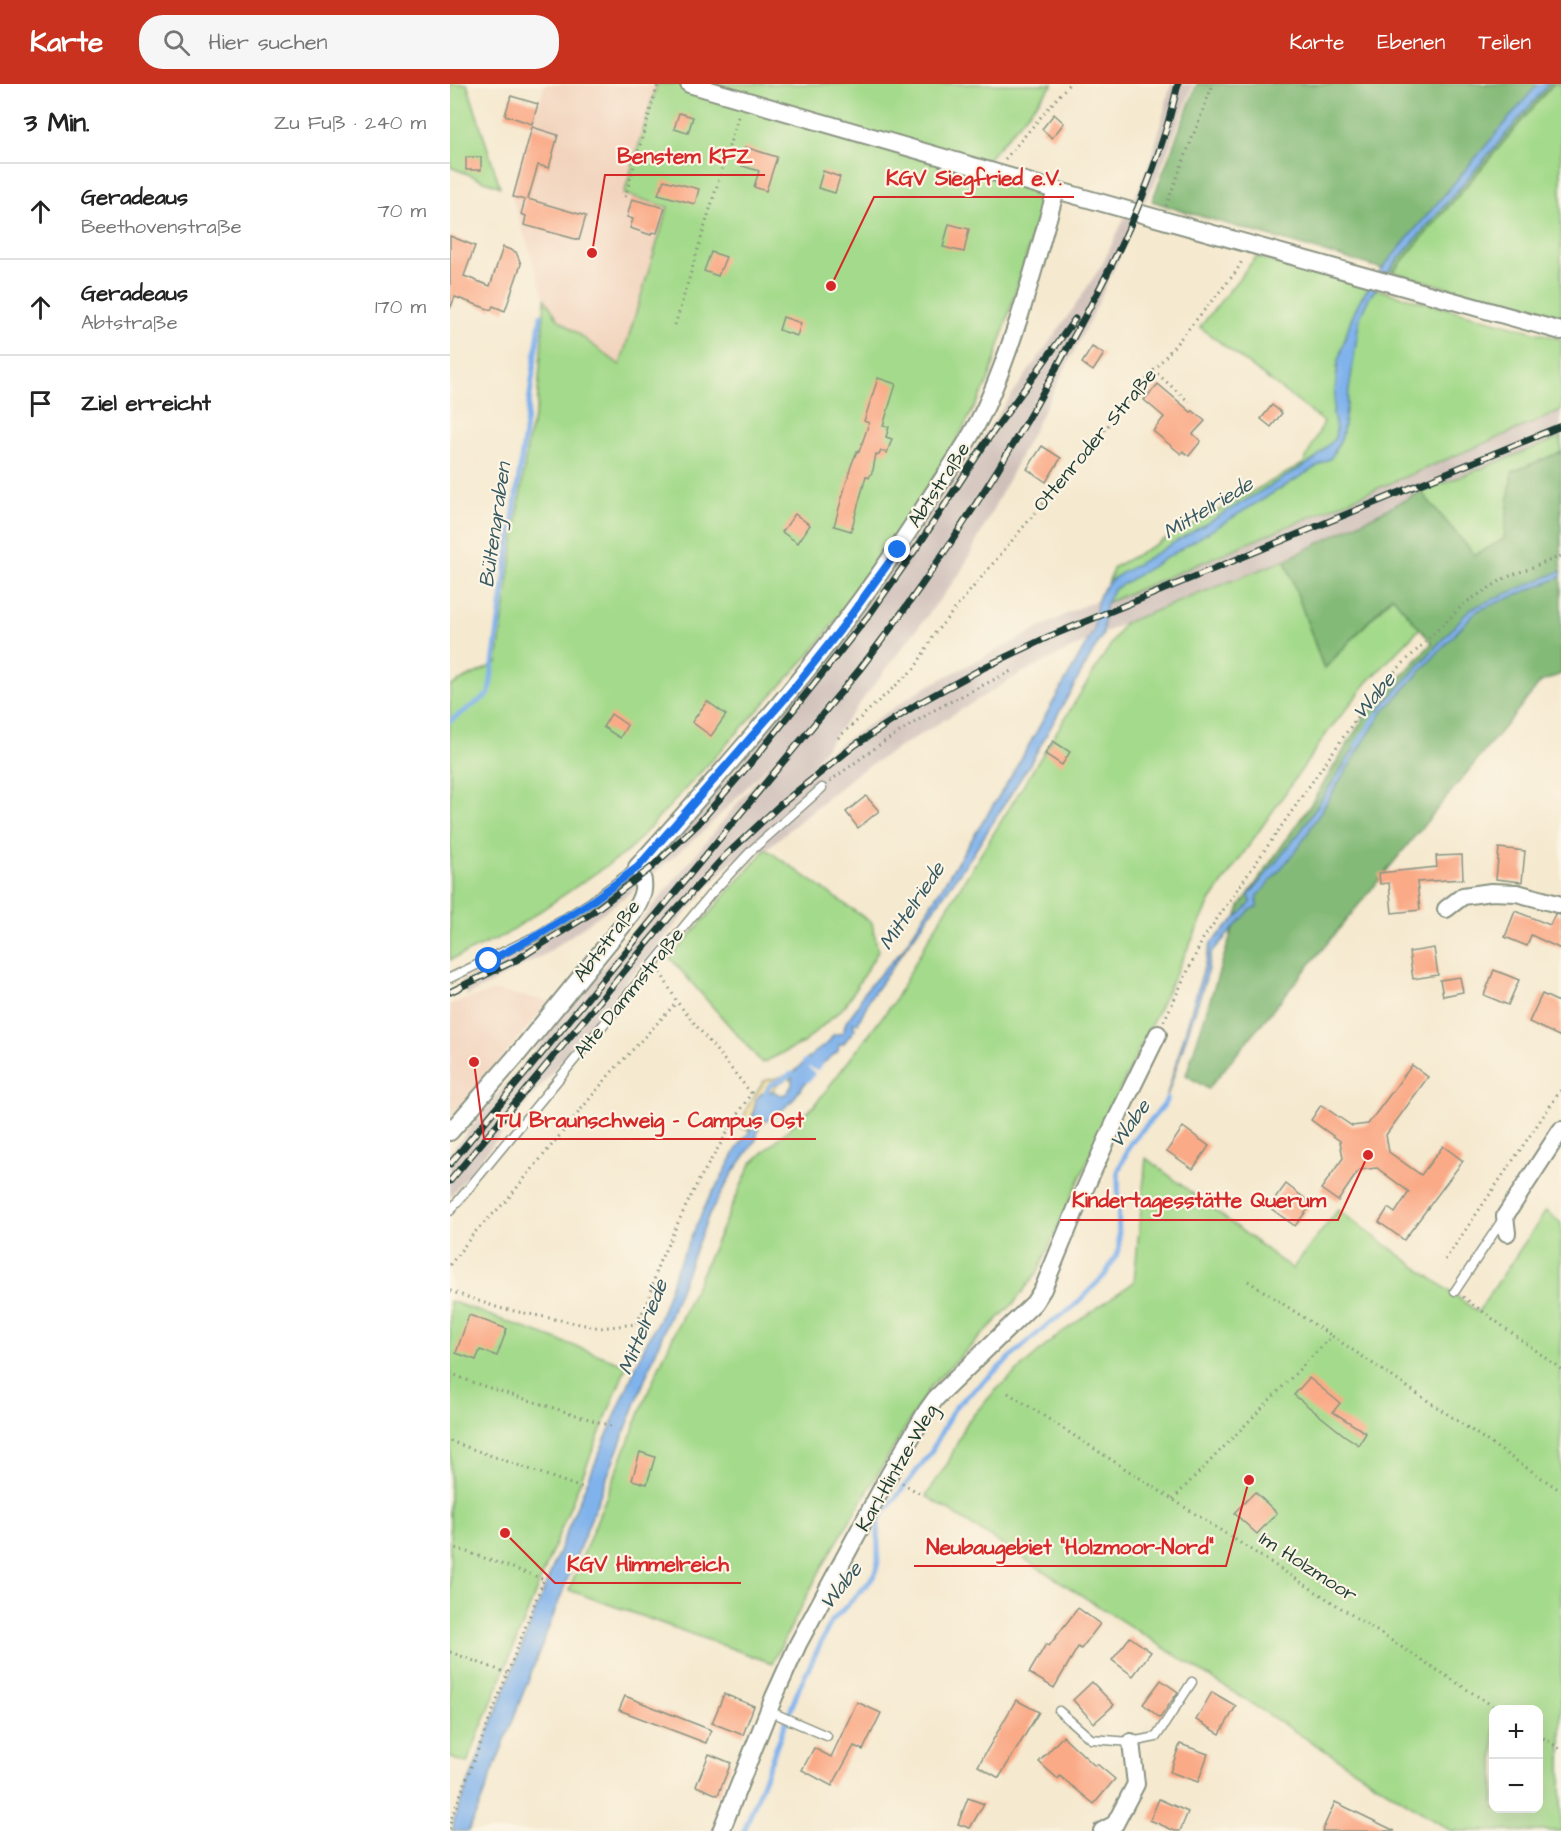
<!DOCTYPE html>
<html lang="de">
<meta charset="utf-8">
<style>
:root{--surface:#fff;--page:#f6f6f6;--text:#222;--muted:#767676;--line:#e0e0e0;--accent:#c8321e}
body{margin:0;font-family:"Architects Daughter",sans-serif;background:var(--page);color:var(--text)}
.controls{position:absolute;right:18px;bottom:18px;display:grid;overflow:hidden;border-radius:12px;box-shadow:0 6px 24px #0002}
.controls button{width:54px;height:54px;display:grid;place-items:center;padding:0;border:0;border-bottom:2px solid var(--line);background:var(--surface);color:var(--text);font:30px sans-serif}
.stop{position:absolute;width:18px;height:18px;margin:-14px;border:4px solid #1a73e8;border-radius:50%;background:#fff}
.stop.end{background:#1a73e8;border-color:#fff;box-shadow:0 2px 6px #0008}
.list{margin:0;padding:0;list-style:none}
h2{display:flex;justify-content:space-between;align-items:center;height:78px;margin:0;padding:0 24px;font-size:26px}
h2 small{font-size:20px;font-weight:400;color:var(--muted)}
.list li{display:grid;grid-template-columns:39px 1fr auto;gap:18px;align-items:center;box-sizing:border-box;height:96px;padding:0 24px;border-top:2px solid var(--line)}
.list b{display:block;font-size:22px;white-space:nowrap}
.list p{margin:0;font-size:20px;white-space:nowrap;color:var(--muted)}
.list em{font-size:20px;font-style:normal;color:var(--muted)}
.icon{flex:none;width:33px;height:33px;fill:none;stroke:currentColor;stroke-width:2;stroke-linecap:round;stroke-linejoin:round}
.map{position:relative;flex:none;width:1111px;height:1747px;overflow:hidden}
header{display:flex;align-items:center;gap:36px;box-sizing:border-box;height:84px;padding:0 30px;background:var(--accent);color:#fff}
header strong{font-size:28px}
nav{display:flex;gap:33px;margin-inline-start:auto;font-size:21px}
.search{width:420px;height:54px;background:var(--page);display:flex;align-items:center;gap:15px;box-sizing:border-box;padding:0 21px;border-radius:24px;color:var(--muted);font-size:22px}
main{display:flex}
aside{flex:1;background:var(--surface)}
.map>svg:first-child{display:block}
.built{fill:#f2d4be}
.industrial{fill:#cfc0ba}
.green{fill:#a4da8b;stroke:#628c60;stroke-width:1.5;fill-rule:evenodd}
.forest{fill:#83ba77;stroke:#517c56;stroke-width:1.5}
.sand{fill:#eeda9e;stroke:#868c69;stroke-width:1.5}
.water{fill:#80b2ec;stroke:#507890;stroke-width:1.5}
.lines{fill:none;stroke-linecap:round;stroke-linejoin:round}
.stream{stroke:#80b2ec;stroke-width:5}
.building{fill:#faaa87}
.service-casing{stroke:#8a9382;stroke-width:11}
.minor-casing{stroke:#8a9382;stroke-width:20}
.path{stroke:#8a9382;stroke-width:3;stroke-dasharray:1.5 4.5;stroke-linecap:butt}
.service{stroke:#fff;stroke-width:8}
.minor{stroke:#fff;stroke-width:16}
.rail-casing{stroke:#1f3d34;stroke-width:7}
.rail{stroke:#fcf5e5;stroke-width:4.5;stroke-dasharray:14;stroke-linecap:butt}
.route{stroke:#1a73e8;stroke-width:8}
.labels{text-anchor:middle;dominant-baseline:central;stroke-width:4.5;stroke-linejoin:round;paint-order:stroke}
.street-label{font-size:20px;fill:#1f3d34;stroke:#fcf5e5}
.water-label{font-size:21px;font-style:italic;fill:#375a62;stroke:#fcf5e5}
.leader{fill:none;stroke:#d62828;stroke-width:2}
.callout-dot{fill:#d62828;stroke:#fcf5e5;stroke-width:2}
.callout-label{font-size:21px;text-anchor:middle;font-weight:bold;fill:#d62828;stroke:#fcf5e5;stroke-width:4.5;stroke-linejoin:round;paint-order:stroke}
</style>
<header>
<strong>Karte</strong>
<div class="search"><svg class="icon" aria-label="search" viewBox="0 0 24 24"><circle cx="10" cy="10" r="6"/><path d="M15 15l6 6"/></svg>Hier suchen</div>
<nav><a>Karte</a><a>Ebenen</a><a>Teilen</a></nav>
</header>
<main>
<aside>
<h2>3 Min.<small>Zu Fuß · 240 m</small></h2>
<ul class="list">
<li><svg class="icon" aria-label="ahead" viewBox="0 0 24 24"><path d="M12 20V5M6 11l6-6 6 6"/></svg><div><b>Geradeaus</b><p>Beethovenstraße</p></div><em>70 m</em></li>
<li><svg class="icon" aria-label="ahead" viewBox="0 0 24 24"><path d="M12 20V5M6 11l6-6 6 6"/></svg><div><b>Geradeaus</b><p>Abtstraße</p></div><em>170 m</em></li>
<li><svg class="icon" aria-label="arrive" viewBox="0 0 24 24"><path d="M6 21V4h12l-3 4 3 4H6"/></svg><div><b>Ziel erreicht</b></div></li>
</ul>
</aside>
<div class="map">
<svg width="1111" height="1747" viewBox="0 0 1111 1747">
<rect width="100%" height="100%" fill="#fcf5e5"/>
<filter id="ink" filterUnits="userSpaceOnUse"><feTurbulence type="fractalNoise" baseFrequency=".0167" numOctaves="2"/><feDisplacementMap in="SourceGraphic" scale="12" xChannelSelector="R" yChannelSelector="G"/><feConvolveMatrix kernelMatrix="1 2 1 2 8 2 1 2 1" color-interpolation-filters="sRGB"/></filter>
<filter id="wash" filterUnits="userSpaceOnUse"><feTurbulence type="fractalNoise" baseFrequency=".008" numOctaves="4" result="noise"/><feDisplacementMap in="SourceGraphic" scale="24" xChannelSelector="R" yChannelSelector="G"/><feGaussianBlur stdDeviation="1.35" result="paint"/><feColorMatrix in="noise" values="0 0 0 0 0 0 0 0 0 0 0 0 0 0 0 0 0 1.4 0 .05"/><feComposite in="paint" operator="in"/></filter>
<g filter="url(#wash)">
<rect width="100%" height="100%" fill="#f5e9cf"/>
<!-- built -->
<g class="built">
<polygon points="95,0 206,2 175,110 218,123 170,281 108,235 95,215 61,110"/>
<polygon points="45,907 100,917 0,1036 0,920"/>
</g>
<!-- industrial -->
<g class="industrial">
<polygon points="721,0 744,0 705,99 694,119 684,116 704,67"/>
<polygon points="675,133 686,136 641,234 511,488 366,676 472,605 630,523 900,417 1111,327 1111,354 971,408 835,476 674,539 568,591 409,688 316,765 281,777 176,898 0,1113 0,1069 324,675 256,745 183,807 97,869 17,912 11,897 74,866 138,827 178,796 196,779 284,687 370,580 464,455 554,322 625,222 653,179"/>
</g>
<!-- green -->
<g class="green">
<polygon points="0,0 17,0 50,103 0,83"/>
<polygon points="207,0 603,0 526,89 595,111 538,298 505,359 428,481 360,570 178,767 55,851 0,876 0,602 47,579 78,356 87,323 95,215 108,235 170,281 218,123 174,110"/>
<polygon points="1103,0 1111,0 1111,236 943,188"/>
<polygon points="806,173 1111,255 1111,327 649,522 664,483 853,380 874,338 750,243"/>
<polygon points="1111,353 1111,368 1062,388 1054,456 1024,471 971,408"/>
<polygon points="835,476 874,585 943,512 970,544 917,599 877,649 761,816 674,997 588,1187 565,1218 480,1303 372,1483 322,1579 119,1506 201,1301 301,1080 364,1022 443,919 480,852 674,539"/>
<polygon points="316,765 422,839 428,867 395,922 353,959 312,979 220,874"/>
<path d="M696 1074 842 1185 888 1126 1028 1228 1096 1127 1111 1139V1747H1001L476 1412 498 1379 516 1339 546 1306 608 1251 684 1198ZM1044 1626H1088V1724H1044Z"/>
<polygon points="0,1217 177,1281 17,1679 0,1674"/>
</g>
<!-- forest -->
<g class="forest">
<polygon points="747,0 1103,0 943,188 729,126 702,117"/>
<polygon points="1111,368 1111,590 1091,598 758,1005 736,991 790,822 861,720 914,633 982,559 942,512 874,585 835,476 971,408 1025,471 1054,455 1062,388"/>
</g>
<!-- sand -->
<polygon class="sand" points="342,990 341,996 338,994 326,1001 323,1007 311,1010 303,1028 300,1047 290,1043 298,1022 314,997"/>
<!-- water -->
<g class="water">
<path d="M1088 0H1099L946 178 919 214 910 233 892 353 881 374 663 506 655 522 653 550 581 678 523 770 420 914 408 939H403L405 945 393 960H389L388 967 367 984 355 978 356 985 362 990 341 1018 321 1035 315 1037 309 1043 306 1056 282 1090 258 1133 27 1728 18 1747H3L4 1736 124 1429 196 1259 209 1236 226 1186 259 1114 268 1100 288 1063 300 1047 306 1015 311 1010 323 1007 330 1011 336 1010 342 1001V990L364 969 378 959 383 951 393 949 396 938 407 923 414 908 453 865 559 696 644 546C646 523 645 511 662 495L864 376 885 354 886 346 883 329 888 277 900 238 910 216 934 182Z"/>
<polygon points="1111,487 1111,493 1027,527 1020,534 931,630 849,763 807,813 807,823 800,826 761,869 756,894 714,1021 761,859 801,819 799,811 851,747 932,622 1020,525"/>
</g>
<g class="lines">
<!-- stream -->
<g class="stream">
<polyline points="0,637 39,610 91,231"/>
<polyline points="906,662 928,630"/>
<polyline points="316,1014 315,1011 320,1001 342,990 357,996 362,990 356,985 355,978 367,984 371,979"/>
<polyline points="294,1747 349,1604 381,1538 424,1493 428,1478 428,1436 480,1370 505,1323 598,1240 622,1224 655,1191 669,1166 668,1088 680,1060 714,1021 717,1014"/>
</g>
</g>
<g id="blocks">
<!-- building -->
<g class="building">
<polygon points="61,12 88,20 82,40 55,31"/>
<polygon points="229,29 243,33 238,49 224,45"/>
<polygon points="604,30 614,39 602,54 592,45"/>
<polygon points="82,43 108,51 99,84 88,81 78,115 136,132 129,156 74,141 76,132 71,130 75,116 63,113"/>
<polygon points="295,63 327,73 316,107 304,103 309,87 289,81"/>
<rect x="16" y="73" width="15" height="13"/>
<polygon points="373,87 390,93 385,109 368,104"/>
<polygon points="214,96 249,105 245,120 208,110"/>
<polygon points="182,115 215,124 207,149 202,148 201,151 180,144 183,135 177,133"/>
<polygon points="499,140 519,145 514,168 493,163"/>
<polygon points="0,152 25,162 14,192 40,202 53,163 66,168 71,180 55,227 43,222 41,226 5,213 0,225"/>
<polygon points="261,168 276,173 268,192 254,187"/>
<polygon points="333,233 351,239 347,252 329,246"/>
<polygon points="642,263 654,270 643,287 632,279"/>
<polygon points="428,294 446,300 433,342 439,343 436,353 442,355 437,369 431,367 429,371 426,370 423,386 419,394 416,392 401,447 384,442 401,382 407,367 409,368 419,339 414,337"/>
<polygon points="708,300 741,328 743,327 755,337 743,350 751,357 739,372 733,367 731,370 703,347 714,333 694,316"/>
<polygon points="822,321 832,329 821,343 811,335"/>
<polygon points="592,362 611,374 596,398 577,385"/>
<polygon points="345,430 360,441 348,459 332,448"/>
<polygon points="257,617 276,631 261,652 242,638"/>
<polygon points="161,630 177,641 170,654 153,643"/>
<polygon points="603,657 620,668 612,681 595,670"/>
<polygon points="416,712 429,727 408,744 396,728"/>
<polygon points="1049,764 1075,767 1072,798 1046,795"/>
<polygon points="1012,771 1013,795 967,798 970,826 942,829 939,799 930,800 929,789 987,783 986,772"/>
<polygon points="1065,827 1100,841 1105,830 1111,831 1111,865 1081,851 1077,862 1055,853"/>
<polygon points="984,864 988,891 963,895 959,868"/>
<polygon points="1044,886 1069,896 1058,921 1034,911"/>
<polygon points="1010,893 1013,908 993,912 990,896"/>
<polygon points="1092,910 1111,919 1111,953 1079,938"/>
<polygon points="962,981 978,993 936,1051 939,1068 971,1091 993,1062 1013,1077 954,1156 929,1138 938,1124 945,1129 959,1108 927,1084 909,1086 888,1117 871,1105 893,1074 890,1057 861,1036 871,1021 902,1042 918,1040"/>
<polygon points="733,1043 759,1062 743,1085 717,1067"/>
<polygon points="836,1100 862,1120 845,1142 819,1123"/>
<polygon points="19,1231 57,1245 47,1272 30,1266 26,1276 6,1269"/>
<polygon points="859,1294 890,1319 883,1328 916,1349 909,1361 894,1351 844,1311"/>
<polygon points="190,1368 205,1373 197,1400 182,1396"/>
<polygon points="805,1408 827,1429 807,1450 784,1429"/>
<polygon points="628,1524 650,1540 631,1565 628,1563 604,1604 579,1589 596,1560 599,1562"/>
<polygon points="680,1553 701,1568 683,1592 662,1576"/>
<polygon points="711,1596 728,1608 710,1634 693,1620"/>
<polygon points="642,1598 664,1621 644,1639 623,1616"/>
<polygon points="762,1608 786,1622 770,1650 746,1636"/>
<polygon points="274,1610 304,1622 293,1651 262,1639"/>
<polygon points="175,1612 261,1646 256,1659 169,1626"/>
<polygon points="566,1616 589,1628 549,1694 528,1682"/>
<polygon points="407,1618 431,1629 413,1666 404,1662 382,1702 352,1686 364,1664 381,1673"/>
<polygon points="613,1652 645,1682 647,1680 665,1695 644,1720 610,1692 608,1695 589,1678"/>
<polygon points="730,1660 758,1670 748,1698 720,1688"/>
<polygon points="259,1670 281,1679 268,1711 246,1702"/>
<polygon points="518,1714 534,1720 520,1744 508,1740"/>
<polygon points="709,1715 738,1728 730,1747 725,1747 700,1736"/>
<polygon points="885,1718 945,1747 872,1747"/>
</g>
</g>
</g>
<g filter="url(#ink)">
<use href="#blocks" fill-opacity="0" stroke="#8a9382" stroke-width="1.5"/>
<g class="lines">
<!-- service casing -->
<g class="service-casing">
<g id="service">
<polyline points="0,894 90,850 141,818 187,783"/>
<polyline points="0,1127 260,811 302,766 372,704"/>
<polyline points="1005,1207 1053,1135"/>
<polyline points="319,1627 377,1652"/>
<polyline points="609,1627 641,1655 681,1658 706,1653 742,1598"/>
</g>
</g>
<!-- minor casing -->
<g class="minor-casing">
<g id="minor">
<polyline points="239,0 606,106 1111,247"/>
<polyline points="996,825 1013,812 1041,808 1067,809 1111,821"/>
<path d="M0 1048 67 971 182 830C192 815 199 800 187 783 291 668 392 553 475 422 496 389 520 357 536 322 567 253 585 179 606 106"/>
<polyline points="1057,1149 1055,1132 1111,1046"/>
<polyline points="271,1747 324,1613 348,1560 440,1389 476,1328 486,1314 584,1219 593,1205 628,1120 663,1042 708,950"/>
<polyline points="652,1747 665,1740 686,1700 681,1658"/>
</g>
</g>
<!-- path -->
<g class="path">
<polyline points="555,75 619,0"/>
<polyline points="175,113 208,0"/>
<polyline points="716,122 763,0"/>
<polyline points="225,241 289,29"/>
<polyline points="703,286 739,318"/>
<polyline points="388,654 465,584 485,549 786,188 793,175"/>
<polyline points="380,697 432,659 486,625 563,586"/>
<polyline points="714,937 753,855 926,606 1015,519 1055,494 1111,472"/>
<polyline points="995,1176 1111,1006"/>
<polyline points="0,1181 24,1149 56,1117 160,990 227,918"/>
<polyline points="798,1197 882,1252"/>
<polyline points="0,1207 49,1224 150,1244 186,1240 199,1216 208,1181 235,1124 249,1096 301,1009 227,918 211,889"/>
<polyline points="1013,1213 1111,1285"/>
<polyline points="0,1289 24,1299 161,1342"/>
<polyline points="558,1309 1049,1626"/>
<polyline points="0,1357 132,1404"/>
<polyline points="452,1399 469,1409"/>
<polyline points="723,1415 882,1252 1111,1407"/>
<polyline points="0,1462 94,1495 1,1735 0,1747"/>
<polyline points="0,1568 57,1589"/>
<polyline points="1088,1651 1111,1665"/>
</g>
<!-- service -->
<use href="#service" class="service"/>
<!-- minor -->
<use href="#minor" class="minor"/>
<!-- rail casing -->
<g class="rail-casing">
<g id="rail">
<polyline points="0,908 68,875 140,830 202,783 248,740 309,669 419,531 468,462 538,355 625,235"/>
<path d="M0 1080 410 585C486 486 554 382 613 272 650 206 688 134 711 61 718 41 723 21 728 0"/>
<polyline points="0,1097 221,831 273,774 330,721 405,661 469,619 535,583 598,553 1111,342"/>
</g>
</g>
<!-- rail -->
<use href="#rail" class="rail"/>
</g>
</g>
<g class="lines" filter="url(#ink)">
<!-- route -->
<polyline class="route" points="39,877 90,850 141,818 188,783 344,604 390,546 448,466"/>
</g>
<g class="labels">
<!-- street labels -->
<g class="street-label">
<text transform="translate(645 356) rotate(-50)">Ottenroder Straße</text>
<text transform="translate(489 401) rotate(-57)">Abtstraße</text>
<text transform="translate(157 857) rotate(-53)">Abtstraße</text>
<text transform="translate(179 909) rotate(-51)">Alte Dammstraße</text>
<text transform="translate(447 1384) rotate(-60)">Karl-Hintze-Weg</text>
<text transform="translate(858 1483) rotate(33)">Im Holzmoor</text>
</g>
<!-- water labels -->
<g class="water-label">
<text transform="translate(758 424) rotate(-31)">Mittelriede</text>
<text transform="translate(45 441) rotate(-82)">Bültengraben</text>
<text transform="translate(924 612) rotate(-50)">Wabe</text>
<text transform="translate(462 822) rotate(-56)">Mittelriede</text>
<text transform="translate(680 1040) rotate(-54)">Wabe</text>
<text transform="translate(193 1243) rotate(-68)">Mittelriede</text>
<text transform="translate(391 1502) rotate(-51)">Wabe</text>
</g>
</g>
<!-- callouts -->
<path class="leader" d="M142 169L155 91H315M381 202L424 113H624M24 978L34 1055H366M918 1071L888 1136H610M799 1396L776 1482H464M55 1449L105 1499H291"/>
<g class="callout-dot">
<circle cx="142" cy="169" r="6"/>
<circle cx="381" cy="202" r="6"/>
<circle cx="24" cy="978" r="6"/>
<circle cx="918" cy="1071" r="6"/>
<circle cx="799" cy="1396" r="6"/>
<circle cx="55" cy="1449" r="6"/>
</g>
<g class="callout-label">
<text x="235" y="79">Benstem KFZ</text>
<text x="524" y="101">KGV Siegfried e.V.</text>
<text x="200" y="1043">TU Braunschweig - Campus Ost</text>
<text x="749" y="1123">Kindertagesstätte Querum</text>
<text x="620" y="1470">Neubaugebiet "Holzmoor-Nord"</text>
<text x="198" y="1487">KGV Himmelreich</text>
</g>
</svg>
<div class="controls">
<button>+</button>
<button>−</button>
</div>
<div class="stop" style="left:39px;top:877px"></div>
<div class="stop end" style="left:448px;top:466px"></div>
</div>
</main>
